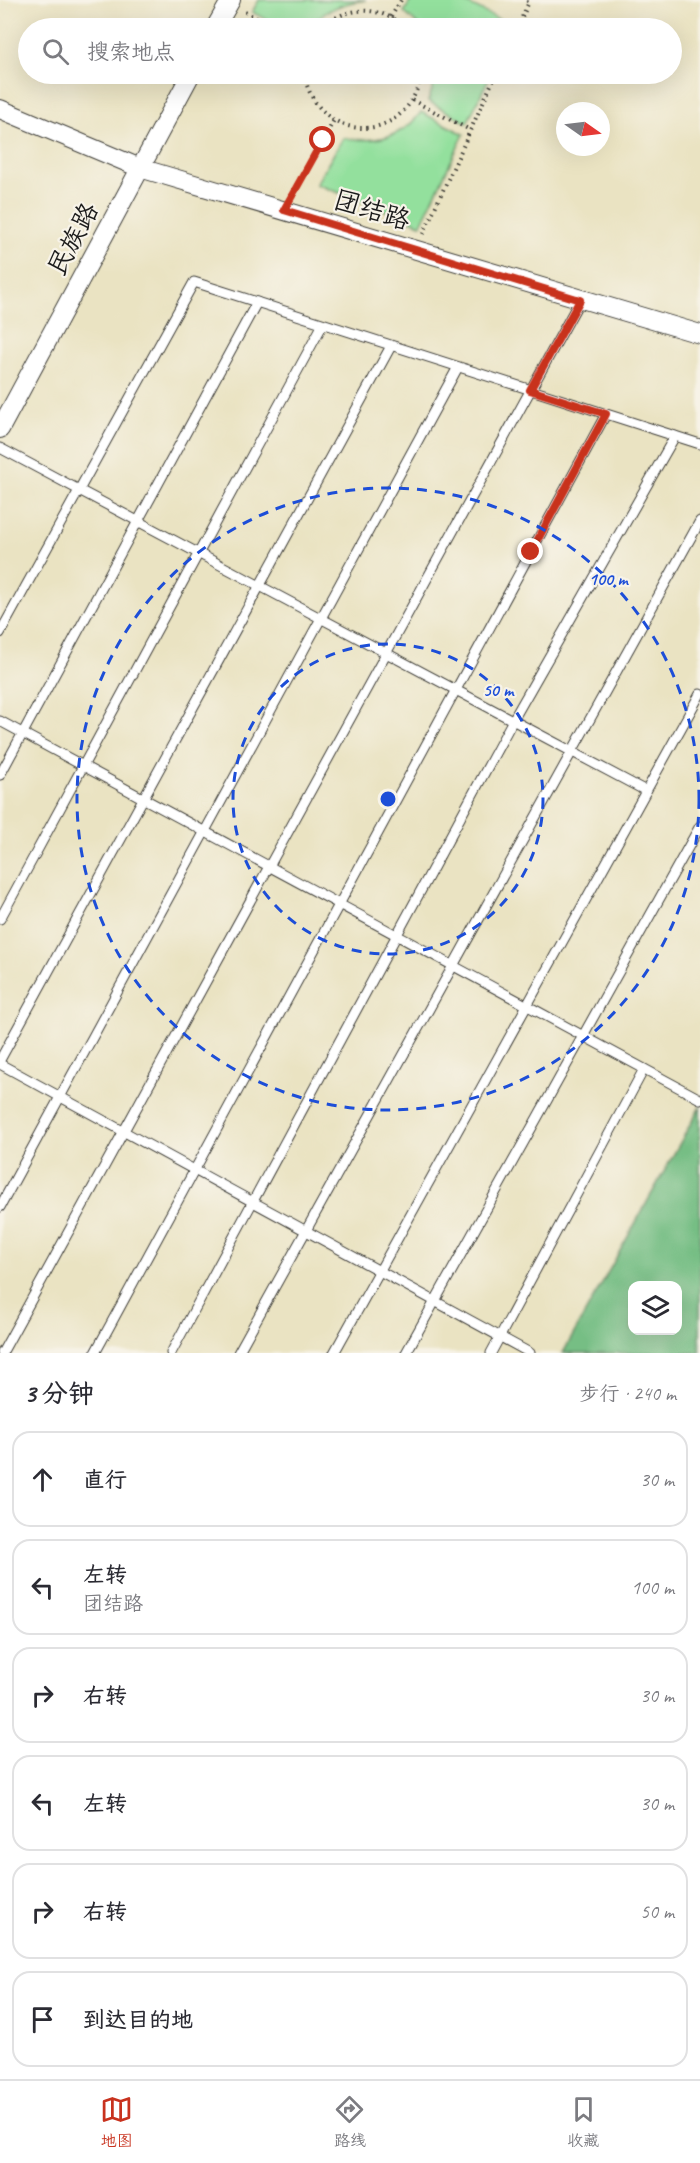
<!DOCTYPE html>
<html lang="zh">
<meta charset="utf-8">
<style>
:root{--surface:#fff;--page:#f7f7f7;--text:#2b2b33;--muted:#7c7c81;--line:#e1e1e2;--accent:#c8321e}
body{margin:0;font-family:Caveat,"LXGW WenKai TC",sans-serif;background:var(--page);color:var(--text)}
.controls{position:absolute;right:18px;bottom:18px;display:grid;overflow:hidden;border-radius:12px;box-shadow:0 6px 24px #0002}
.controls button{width:54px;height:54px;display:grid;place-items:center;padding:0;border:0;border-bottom:2px solid var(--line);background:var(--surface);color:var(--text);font:30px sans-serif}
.compass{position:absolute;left:556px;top:102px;width:54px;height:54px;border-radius:50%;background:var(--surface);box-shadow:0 6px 24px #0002;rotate:104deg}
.stop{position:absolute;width:18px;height:18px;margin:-14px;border:4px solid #c8321e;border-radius:50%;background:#fff}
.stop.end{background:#c8321e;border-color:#fff;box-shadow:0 2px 6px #0008}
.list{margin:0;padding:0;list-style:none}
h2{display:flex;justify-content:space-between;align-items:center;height:78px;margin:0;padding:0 24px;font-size:26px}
h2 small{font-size:20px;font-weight:400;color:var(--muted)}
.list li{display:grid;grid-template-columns:39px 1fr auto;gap:18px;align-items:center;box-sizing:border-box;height:96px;margin:0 12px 12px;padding:0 12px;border:2px solid var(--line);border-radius:18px}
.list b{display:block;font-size:22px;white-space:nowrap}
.list p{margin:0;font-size:20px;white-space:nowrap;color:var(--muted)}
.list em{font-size:20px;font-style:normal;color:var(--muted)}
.icon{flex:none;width:33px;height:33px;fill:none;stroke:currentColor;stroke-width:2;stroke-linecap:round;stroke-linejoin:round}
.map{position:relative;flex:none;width:700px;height:1353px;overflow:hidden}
.search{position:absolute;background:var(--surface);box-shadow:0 6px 24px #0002;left:18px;right:18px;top:18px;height:66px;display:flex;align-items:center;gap:15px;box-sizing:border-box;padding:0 21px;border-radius:33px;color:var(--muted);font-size:22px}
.sheet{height:726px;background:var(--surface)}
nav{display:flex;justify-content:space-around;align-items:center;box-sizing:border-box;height:84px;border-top:2px solid var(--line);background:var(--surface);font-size:16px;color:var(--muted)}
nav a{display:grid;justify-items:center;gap:3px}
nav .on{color:var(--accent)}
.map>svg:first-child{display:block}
.green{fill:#93e09d;stroke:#587e5c;stroke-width:1.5}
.forest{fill:#76be84;stroke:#496d50;stroke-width:1.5;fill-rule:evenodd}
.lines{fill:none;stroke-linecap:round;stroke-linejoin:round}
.lane-casing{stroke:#3b3a35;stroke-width:11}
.street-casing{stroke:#3b3a35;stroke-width:20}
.path{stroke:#3b3a35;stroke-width:4;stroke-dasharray:1.5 4.5;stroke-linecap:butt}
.lane{stroke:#fff;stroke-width:9}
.street{stroke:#fff;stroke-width:18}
.route{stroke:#c8321e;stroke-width:8}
.ring{fill:none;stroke:#1d4ed8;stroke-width:3;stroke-dasharray:10 8}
.labels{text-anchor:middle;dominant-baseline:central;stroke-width:4.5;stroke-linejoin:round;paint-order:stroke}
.street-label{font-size:26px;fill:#1c1c1c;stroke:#f7f3e8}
.centre{fill:#1d4ed8;stroke:#f7f3e8;stroke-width:3}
.ring-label{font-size:18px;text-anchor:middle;font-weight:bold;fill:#1d4ed8;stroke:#f7f3e8;stroke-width:4.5;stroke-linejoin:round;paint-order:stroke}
</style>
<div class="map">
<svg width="700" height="1353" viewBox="0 0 700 1353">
<rect width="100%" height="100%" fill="#f7f3e8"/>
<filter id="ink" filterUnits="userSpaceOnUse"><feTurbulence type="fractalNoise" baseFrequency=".0167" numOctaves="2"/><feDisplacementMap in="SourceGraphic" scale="12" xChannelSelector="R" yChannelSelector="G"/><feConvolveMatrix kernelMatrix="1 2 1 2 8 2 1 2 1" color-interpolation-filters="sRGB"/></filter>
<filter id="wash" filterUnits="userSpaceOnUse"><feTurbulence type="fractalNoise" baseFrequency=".008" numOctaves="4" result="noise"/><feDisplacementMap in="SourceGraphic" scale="24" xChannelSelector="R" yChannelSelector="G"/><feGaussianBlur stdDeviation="1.35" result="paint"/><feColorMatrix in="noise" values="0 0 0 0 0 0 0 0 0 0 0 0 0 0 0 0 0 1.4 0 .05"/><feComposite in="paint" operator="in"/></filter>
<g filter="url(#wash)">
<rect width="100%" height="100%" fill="#eae3c2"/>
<!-- green -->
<g class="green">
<path d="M259 0H366C344 3 323 9 310 28H282L252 12Z"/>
<polygon points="411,0 460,0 513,26 512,28 421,28 404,12"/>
<polygon points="435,74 491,74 467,123 428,101 435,82"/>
<path d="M421 112 464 134 421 224 316 184 343 138C373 143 402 139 421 112Z"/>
</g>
<!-- forest -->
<path class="forest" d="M700 1107V1353H563ZM632 1286H678V1330H632Z"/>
</g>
<g filter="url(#ink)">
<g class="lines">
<!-- lane casing -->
<g class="lane-casing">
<g id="lane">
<polyline points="0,448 646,791"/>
<polyline points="0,633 194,282 700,444"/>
<polyline points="0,721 700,1099"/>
<polyline points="0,775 257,302"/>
<polyline points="0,919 323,324"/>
<polyline points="0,1060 391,346"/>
<polyline points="0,1064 530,1353"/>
<polyline points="0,1207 458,367"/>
<polyline points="2,1353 580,300"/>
<polyline points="95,1353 606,414"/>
<polyline points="171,1353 513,720 675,436"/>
<polyline points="238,1353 700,521"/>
<polyline points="334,1353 700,694"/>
<polyline points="406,1353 700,826"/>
<polyline points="491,1353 644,1069"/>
</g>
</g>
<!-- street casing -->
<g class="street-casing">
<g id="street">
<polyline points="215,28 231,0"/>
<polyline points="0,109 140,168 700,334"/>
<polyline points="0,429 191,74"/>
</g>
</g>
<!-- path -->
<g class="path">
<polyline points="245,12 276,28"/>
<polyline points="391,17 401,0"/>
<path d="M321 28C345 6 380 4 405 28"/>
<polyline points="517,28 529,2 526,0"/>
<path d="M304 74C318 146 409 146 421 74"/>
<polyline points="412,100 470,130"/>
<polyline points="292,196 334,120"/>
<polyline points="423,234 496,74"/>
</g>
<!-- lane -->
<use href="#lane" class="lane"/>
<!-- street -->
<use href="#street" class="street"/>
</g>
</g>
<g class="lines" filter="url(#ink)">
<!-- route -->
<polyline class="route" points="323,140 284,210 580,300 530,390 606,414 531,552"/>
</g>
<!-- distance rings -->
<g class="ring">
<circle cx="388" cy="799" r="155"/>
<circle cx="388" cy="799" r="311"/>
</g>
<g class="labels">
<!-- street labels -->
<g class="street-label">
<text transform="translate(372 210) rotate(17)">团结路</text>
<text transform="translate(73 239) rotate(-62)">民族路</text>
</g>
</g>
<circle cx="388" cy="799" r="9" class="centre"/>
<g class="ring-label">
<text x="608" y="585">100 m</text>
<text x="498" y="696">50 m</text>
</g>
</svg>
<div class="controls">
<button><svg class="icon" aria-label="layers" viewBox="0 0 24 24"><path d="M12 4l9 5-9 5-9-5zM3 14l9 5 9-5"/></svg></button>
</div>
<svg class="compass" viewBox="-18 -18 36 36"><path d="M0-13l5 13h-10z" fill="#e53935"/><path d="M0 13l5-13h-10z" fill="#7c7c81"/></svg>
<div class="stop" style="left:323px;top:140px"></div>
<div class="stop end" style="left:531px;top:552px"></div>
<div class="search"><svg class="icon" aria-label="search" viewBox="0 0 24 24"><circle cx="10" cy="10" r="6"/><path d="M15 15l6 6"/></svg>搜索地点</div>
</div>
<section class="sheet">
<h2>3 分钟<small>步行 · 240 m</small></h2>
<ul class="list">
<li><svg class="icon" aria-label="ahead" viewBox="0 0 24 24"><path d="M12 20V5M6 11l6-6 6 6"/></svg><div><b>直行</b></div><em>30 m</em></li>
<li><svg class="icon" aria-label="left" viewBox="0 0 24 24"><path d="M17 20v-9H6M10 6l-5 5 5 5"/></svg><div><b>左转</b><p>团结路</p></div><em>100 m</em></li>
<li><svg class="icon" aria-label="right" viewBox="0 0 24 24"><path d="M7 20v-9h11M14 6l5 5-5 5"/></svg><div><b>右转</b></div><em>30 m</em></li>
<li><svg class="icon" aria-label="left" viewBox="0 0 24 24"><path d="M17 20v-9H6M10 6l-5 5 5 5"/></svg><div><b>左转</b></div><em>30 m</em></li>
<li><svg class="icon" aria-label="right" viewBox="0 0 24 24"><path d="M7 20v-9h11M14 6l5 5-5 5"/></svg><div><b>右转</b></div><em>50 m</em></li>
<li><svg class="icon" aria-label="arrive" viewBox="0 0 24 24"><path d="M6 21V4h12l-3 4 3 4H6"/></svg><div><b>到达目的地</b></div></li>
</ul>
</section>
<nav>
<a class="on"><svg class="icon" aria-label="map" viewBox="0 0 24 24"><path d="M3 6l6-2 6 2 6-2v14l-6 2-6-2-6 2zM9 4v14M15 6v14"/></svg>地图</a>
<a><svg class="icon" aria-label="directions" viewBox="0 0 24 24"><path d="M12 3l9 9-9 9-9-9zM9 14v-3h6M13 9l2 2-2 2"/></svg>路线</a>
<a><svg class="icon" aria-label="saved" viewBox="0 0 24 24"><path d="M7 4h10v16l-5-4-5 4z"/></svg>收藏</a>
</nav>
